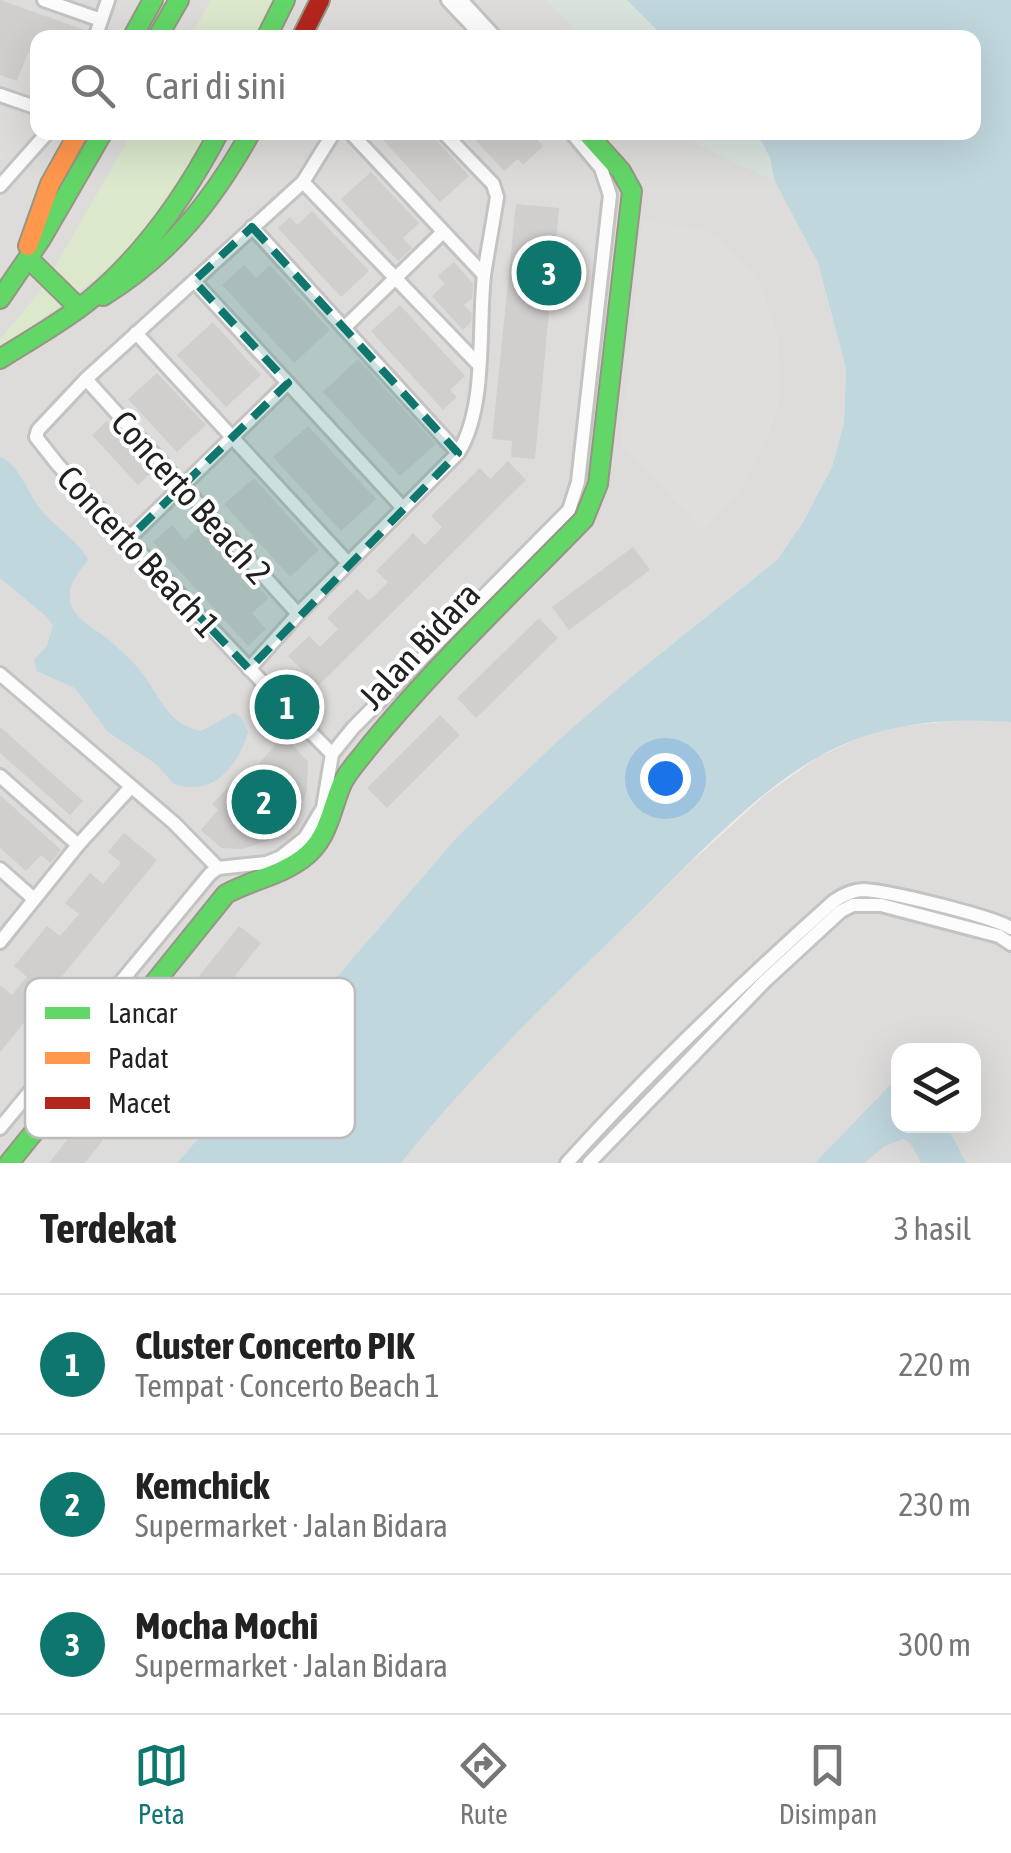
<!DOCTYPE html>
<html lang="id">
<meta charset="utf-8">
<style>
:root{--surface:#fff;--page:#f6f6f6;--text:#222;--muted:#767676;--line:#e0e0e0;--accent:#0f766e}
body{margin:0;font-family:"Asap Condensed",sans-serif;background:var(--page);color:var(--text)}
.controls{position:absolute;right:30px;bottom:30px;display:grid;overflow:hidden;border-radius:20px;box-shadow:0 10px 40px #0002}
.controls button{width:90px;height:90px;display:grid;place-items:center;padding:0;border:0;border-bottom:2px solid var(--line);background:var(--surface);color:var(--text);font:50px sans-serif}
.you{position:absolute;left:665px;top:778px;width:35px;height:35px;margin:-25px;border:8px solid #fff;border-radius:50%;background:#1a73e8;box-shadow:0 0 0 15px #1a73e833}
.badge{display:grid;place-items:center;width:65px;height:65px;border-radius:50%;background:var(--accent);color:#fff;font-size:32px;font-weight:700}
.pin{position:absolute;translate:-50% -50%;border:5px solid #fff;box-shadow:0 2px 10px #0006}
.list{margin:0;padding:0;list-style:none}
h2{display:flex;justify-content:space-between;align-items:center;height:130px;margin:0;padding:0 40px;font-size:42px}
h2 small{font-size:32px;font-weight:400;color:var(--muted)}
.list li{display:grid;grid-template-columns:65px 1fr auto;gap:30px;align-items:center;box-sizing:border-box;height:140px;padding:0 40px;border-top:2px solid var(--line)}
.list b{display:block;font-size:38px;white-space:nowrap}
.list p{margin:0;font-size:32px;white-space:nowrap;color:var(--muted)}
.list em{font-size:32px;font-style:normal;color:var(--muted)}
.icon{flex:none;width:55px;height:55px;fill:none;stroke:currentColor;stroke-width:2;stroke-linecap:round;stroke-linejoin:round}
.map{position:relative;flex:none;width:1011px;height:1163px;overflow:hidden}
.search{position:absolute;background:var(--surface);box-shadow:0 10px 40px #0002;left:30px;right:30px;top:30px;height:110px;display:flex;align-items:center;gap:25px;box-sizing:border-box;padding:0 35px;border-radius:20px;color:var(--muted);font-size:38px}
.sheet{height:550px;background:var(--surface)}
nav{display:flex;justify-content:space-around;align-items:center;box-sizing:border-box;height:140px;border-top:2px solid var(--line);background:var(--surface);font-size:28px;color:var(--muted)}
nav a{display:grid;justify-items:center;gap:5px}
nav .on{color:var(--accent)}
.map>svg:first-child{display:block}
.residential{fill:#dddcdb;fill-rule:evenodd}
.grass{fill:#dbe8cc}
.wetland{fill:#d9e3dd}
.parking{fill:#dfdedd}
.water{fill:#c0d7de}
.building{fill:#d1cfcd}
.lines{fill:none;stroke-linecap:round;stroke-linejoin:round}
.street-casing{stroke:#c4c3c2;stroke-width:18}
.fast-casing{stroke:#959683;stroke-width:22}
.slow-casing{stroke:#959683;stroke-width:22}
.jam-casing{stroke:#959683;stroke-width:22}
.street{stroke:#fcfcfc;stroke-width:12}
.fast{stroke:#63d668;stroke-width:18}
.slow{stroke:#ff974d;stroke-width:18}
.jam{stroke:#b3261e;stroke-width:18}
.marked{fill:#0f766e;fill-opacity:0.2;stroke:#0f766e;stroke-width:8;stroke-dasharray:20 12;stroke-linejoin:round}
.labels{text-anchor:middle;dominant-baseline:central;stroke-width:8;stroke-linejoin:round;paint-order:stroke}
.street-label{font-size:35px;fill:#212121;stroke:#fff}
.key{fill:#fff;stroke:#bcbcbc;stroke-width:2.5}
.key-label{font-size:28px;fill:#212121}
</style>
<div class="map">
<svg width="1011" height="1163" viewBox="0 0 1011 1163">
<rect width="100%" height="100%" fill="#eeecea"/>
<!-- residential -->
<g class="residential">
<polygon points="0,0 627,0 664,37 38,38 38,132 757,133 818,263 846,369 844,422 832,467 803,522 777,560 630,678 456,838 177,1163 0,1163"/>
<path d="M970 719 1011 722V1163H401L441 1112 507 1041 691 862 765 795 818 757 859 738 895 727ZM898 1050H974V1126H898Z"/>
</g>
<!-- grass -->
<g class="grass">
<polygon points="211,0 280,0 261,37 190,38"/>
<polygon points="132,133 214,133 151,228 118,262 0,350 0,339 42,289"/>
</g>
<!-- wetland -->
<g class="wetland">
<polygon points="546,0 627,0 664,37 582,37"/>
<polygon points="681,133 757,133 770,158 775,181 704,148"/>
</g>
<!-- parking -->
<polygon class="parking" points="642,222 697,227 719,239 750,270 763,290 776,329 780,368 779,406 765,442 743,485 704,532 621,445"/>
<!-- water -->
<g class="water">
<path d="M627 0H1011V722C945 717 879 723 820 756 757 791 698 855 647 905 562 988 475 1069 401 1163H177L456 838 561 738 630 678 777 560 803 522 832 467 844 422 846 369 818 263 775 181 770 158 757 133 974 132V38L664 37Z"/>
<path d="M0 457C20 465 26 490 39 507 52 526 78 539 88 560 77 574 63 591 73 609 81 624 103 633 115 645 124 654 135 663 142 673 161 698 168 725 201 731L234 713 241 717 248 732C238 767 213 797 174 784L156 764 108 732 75 688 37 671 34 660 47 646 53 626 46 616 0 578Z"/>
<polygon points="898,1077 898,1126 947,1126 966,1163 921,1163 910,1143 903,1139 885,1146 864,1163 815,1163"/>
</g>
<!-- building -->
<g class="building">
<polygon points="0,0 85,30 83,38 38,38 38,55 28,52 17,81 0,75"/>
<polygon points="389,132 429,132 469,176 440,202 382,139"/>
<polygon points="468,132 530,132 543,146 523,165 518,159 504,171"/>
<polygon points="371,172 419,223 403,238 412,248 398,261 341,199"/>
<polygon points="516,204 559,208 535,459 511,457 512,441 492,439"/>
<polygon points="312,211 369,271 341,297 278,228 290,217 297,225"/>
<polygon points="454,262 473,284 472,298 464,305 472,313 471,322 463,330 432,296 445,284 438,276"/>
<polygon points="244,265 256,278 270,265 330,330 294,363 222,285"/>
<polygon points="400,305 465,376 450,390 457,397 443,410 371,331"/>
<polygon points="213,322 261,375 226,407 177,355"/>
<polygon points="358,359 436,444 400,476 323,392"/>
<polygon points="157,373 206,425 177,452 128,399"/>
<polygon points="107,421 153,471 138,485 92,435"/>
<polygon points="308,426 376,499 341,531 273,457"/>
<polygon points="508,461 526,480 318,686 288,656 309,636 320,647 338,629 327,618 357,589 368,600 372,598 388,582 376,571 413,533 425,545 442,527 431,516 480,468 490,479"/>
<polygon points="254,478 319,550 290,577 224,504"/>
<polygon points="172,525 185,540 202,525 269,598 252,613 266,629 248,646 153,542"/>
<polygon points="633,547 650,570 569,630 552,607"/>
<polygon points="539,618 558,638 476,718 457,698"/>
<polygon points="440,715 460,735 387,808 367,788"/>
<polygon points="0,727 83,801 70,815 0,753"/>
<polygon points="284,735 308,762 307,789 300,815 279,837 242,849 221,848 201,830 218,810 212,804 238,777 243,782"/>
<polygon points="0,795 61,850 50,863 41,855 26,871 0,848"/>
<polygon points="124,833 157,860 0,1052 0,985 12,995 27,977 14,966 47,926 60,936 79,914 65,903 90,873 103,884 121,863 108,852"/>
<polygon points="239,926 261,943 140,1096 118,1078"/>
<polygon points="105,1091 128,1108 85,1163 49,1163"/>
</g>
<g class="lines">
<!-- street casing -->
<g class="street-casing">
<g id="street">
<polyline points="44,0 101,20"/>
<polyline points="448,0 484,38"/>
<polyline points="461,0 496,38"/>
<polyline points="95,38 108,0"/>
<polyline points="0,95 38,108"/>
<polyline points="350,132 484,275"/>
<polyline points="303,182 478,364"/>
<polyline points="0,186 48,132"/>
<polyline points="252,227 458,453"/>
<polyline points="194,281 402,507"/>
<polyline points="344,328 443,232"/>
<polyline points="136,333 348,563"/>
<polyline points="86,379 298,614"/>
<polyline points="127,540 288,383"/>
<path d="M249 669 298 614 458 453C487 408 478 328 484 275 488 249 493 223 497 197L493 184 443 132"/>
<polyline points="0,674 174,823 218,868"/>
<polyline points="281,702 58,465 36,437 38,430 86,379 303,182 334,132"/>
<polyline points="292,713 332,754"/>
<polyline points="0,776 78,845"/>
<polyline points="0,869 34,899"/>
<polyline points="0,942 78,845 131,787"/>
<polyline points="0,1128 210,874 218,868 266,863 281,857 305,838 323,808 332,754 353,728 569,510 578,482 610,195 601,168 571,132"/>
<path d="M567 1163C651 1070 741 984 834 901 843 895 852 890 864 890 888 891 991 916 1011 928"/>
<polyline points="589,1163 765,981 841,911 853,905 881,905 999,936 1011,944"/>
</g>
</g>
<!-- fast casing -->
<g class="fast-casing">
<g id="fast">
<polyline points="132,38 153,0"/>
<polyline points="157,38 179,0"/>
<polyline points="266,38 285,0"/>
<polyline points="29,259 79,308"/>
<path d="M103 296C170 255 213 200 251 132"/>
<polyline points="0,299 41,239 103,132"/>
<path d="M0 359C31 339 63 322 91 299 146 253 186 195 219 132"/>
<path d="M9 1163 226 894C251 880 279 876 302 859 328 840 330 813 341 786 346 773 359 760 368 748 434 667 511 594 584 519L598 484 632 191 621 171 586 132"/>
</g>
</g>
<!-- slow casing -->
<g class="slow-casing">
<polyline id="slow" points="28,246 50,184 79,132"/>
</g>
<!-- jam casing -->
<g class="jam-casing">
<polyline id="jam" points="301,38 320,0"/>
</g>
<!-- street -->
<use href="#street" class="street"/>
<!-- fast -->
<use href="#fast" class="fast"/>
<!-- slow -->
<use href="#slow" class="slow"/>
<!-- jam -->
<use href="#jam" class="jam"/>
</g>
<!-- marked area -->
<path class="marked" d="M252 227 458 453 249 669 127 540 288 383 194 281Z"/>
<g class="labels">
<!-- street labels -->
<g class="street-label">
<text transform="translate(192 497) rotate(48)">Concerto Beach 2</text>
<text transform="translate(139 551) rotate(47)">Concerto Beach 1</text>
<text transform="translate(419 645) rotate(-47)">Jalan Bidara</text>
</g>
</g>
<!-- legend -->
<rect x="25" y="978" width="330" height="160" rx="15" class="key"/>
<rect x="45" y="1007" width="45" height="12" fill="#63d668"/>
<rect x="45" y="1052" width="45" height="12" fill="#ff974d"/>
<rect x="45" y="1097" width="45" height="12" fill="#b3261e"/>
<g class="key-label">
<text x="108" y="1023">Lancar</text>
<text x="108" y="1068">Padat</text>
<text x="108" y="1113">Macet</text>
</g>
</svg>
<div class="controls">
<button><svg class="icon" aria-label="layers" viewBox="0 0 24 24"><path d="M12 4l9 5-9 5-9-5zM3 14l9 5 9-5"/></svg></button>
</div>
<div class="you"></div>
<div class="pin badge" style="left:287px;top:707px">1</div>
<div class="pin badge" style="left:264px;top:802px">2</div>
<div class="pin badge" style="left:549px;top:273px">3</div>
<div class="search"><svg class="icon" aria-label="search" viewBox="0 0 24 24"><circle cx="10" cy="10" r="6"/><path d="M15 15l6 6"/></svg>Cari di sini</div>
</div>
<section class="sheet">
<h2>Terdekat<small>3 hasil</small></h2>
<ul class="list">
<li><span class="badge">1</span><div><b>Cluster Concerto PIK</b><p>Tempat · Concerto Beach 1</p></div><em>220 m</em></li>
<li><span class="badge">2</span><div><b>Kemchick</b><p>Supermarket · Jalan Bidara</p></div><em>230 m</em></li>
<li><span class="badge">3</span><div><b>Mocha Mochi</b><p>Supermarket · Jalan Bidara</p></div><em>300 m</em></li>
</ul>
</section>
<nav>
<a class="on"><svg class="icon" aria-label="map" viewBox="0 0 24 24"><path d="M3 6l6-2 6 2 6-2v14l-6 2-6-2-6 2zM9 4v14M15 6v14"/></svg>Peta</a>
<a><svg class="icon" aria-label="directions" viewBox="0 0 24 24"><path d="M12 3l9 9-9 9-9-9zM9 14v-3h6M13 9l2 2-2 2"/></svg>Rute</a>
<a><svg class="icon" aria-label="saved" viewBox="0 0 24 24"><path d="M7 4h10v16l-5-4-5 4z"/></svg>Disimpan</a>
</nav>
